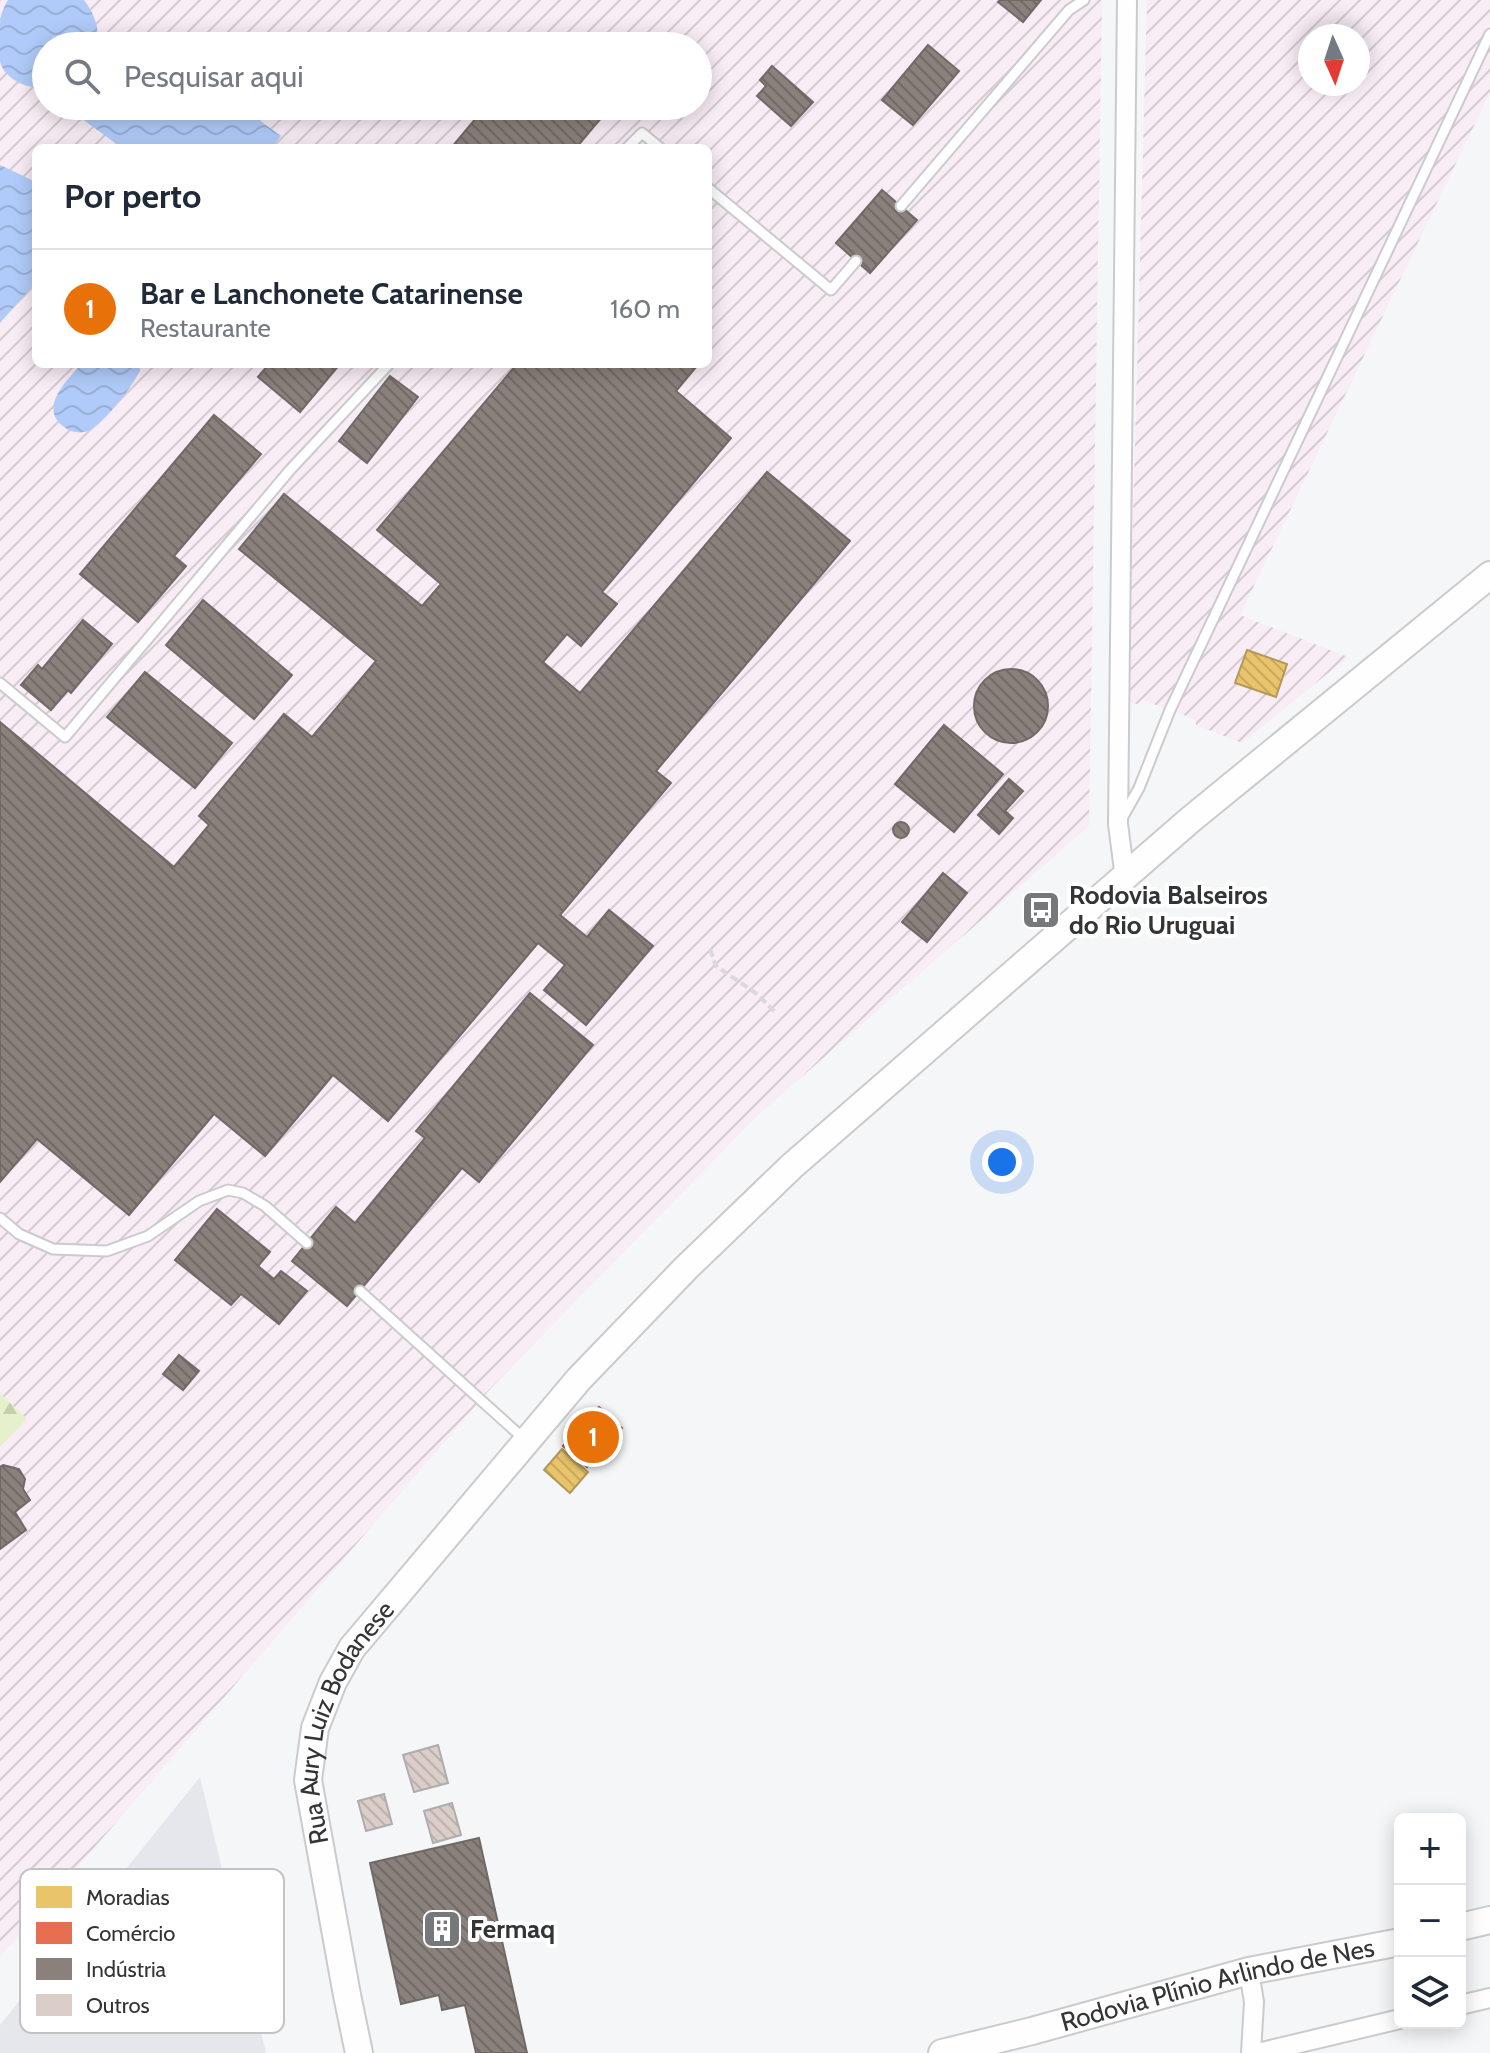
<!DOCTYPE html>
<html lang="pt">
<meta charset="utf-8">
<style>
:root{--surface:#fff;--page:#f2f2f3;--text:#1f2937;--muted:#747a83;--line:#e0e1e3;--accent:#db2777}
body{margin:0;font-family:Cabin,sans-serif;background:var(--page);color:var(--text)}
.controls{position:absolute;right:24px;bottom:24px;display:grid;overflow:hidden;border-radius:12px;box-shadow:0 4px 20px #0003}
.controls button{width:72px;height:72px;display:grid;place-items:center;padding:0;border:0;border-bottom:2px solid var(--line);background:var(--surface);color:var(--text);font:40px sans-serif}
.compass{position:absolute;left:1298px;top:24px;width:72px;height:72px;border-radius:50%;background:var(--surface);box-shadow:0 4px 20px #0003;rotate:177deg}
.you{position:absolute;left:1002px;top:1162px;width:28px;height:28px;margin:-20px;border:6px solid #fff;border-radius:50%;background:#1a73e8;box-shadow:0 0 0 12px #1a73e833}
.badge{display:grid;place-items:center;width:52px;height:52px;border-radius:50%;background:var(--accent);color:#fff;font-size:26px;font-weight:700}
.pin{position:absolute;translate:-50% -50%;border:4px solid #fff;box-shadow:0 2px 8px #0006}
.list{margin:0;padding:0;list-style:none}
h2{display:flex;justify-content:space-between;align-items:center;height:104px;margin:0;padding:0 32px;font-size:34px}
h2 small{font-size:26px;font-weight:400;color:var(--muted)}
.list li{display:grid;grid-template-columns:52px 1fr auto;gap:24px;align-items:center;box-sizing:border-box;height:120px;padding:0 32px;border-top:2px solid var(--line)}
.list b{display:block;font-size:30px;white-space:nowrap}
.list p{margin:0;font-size:26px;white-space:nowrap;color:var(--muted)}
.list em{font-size:26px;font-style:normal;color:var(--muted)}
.icon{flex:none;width:44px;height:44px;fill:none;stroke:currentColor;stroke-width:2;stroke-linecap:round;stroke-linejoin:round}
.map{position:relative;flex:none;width:1490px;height:2053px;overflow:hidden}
.search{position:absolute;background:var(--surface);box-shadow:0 4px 20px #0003;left:32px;top:32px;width:680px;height:88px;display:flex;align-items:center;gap:20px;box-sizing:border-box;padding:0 28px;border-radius:44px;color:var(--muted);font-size:30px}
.panel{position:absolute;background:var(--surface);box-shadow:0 4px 20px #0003;left:32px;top:144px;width:680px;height:224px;border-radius:12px}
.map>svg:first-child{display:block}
.built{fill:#e5e7ed}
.industrial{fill:url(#industrial-furrows);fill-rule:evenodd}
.forest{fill:url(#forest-firs)}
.water{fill:url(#water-waves)}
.homes{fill:url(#homes-back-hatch);stroke:#b2995a;stroke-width:2}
.shops{fill:url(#shops-back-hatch);stroke:#b15d49;stroke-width:2}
.industry{fill:url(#industry-back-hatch);stroke:#706a67;stroke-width:2}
.building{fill:url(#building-back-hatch);stroke:#adadae;stroke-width:2}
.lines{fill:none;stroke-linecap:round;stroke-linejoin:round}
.lane-casing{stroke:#cbcbcd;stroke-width:13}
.street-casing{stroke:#cbcbcd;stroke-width:22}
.secondary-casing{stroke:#cbcbcd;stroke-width:30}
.path{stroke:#d9d9da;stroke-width:4;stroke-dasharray:8 4;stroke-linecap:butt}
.lane{stroke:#fefefe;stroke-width:9}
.street{stroke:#fefefe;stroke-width:18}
.secondary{stroke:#fefefe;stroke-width:26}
.labels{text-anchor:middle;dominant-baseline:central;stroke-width:8;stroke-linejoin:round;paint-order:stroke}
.poi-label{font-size:26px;font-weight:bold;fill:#333435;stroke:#fff;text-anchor:start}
.street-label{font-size:26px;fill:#333435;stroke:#fff}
.key{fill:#fff;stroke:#c2c2c2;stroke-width:2}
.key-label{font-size:22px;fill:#333435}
</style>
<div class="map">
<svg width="1490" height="2053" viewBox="0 0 1490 2053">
<defs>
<pattern id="industrial-furrows" width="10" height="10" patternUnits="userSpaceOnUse" patternTransform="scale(2)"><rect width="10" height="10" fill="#f8ecf5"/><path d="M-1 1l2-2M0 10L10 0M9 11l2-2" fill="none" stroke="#d5cbd3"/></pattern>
<pattern id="forest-firs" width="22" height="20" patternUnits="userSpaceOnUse" patternTransform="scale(2)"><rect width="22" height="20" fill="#e5f1ca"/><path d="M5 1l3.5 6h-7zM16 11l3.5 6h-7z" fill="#c5cfae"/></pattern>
<pattern id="water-waves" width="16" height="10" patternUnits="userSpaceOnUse" patternTransform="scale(2)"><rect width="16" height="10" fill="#b0cbf9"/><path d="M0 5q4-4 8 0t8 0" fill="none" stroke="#98afd6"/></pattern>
<pattern id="homes-back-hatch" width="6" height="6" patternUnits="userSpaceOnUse" patternTransform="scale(2)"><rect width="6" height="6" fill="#e9c46a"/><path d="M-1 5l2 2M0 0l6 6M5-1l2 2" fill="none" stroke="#c8a95c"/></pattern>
<pattern id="shops-back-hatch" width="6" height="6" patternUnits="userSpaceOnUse" patternTransform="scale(2)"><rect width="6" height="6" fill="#e76f51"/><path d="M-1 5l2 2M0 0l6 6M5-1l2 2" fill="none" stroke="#bc5c44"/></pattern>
<pattern id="industry-back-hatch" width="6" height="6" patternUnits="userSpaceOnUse" patternTransform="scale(2)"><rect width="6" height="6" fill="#8a817c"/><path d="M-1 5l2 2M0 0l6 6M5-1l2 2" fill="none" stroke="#716a66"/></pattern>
<pattern id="building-back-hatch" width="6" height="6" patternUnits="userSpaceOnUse" patternTransform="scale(2)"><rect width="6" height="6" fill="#dbcec8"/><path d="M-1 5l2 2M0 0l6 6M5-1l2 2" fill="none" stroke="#bcb2ac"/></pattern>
</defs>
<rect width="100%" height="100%" fill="#f5f6f8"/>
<!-- built -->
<polygon class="built" points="200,1777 266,2053 0,2053 0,2025"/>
<!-- industrial -->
<g class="industrial">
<path d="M0 0H1102L1089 826 759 1114 491 1388 0 1957ZM46 46H698V106H46ZM36 148H708V364H36Z"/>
<path d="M1147 0H1490V92L1240 615 1348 657 1242 743 1196 725 1195 719 1142 700 1138 704 1128 702ZM1310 36H1358V84H1310Z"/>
</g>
<!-- forest -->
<polygon class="forest" points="0,1393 27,1419 0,1447"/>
<!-- water -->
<g class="water">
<path d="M8 0H84C95 15 99 27 98 46H46V89C29 89 4 80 0 61 0 54 0 43 0 36 0 18 0 14 8 0Z"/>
<polygon points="79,106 240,106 281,136 272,148 122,148 74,113"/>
<polygon points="0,165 36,182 36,282 0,323"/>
<path d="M81 364H140C140 371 141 370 137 376 131 388 100 428 88 431 80 434 70 432 64 427 38 407 67 381 81 364Z"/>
</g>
<!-- homes -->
<g class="homes">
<polygon points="1247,650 1287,664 1276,697 1235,683"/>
<polygon points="562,1449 588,1472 570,1493 544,1470"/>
</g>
<!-- shops -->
<polygon class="shops" points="599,1407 622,1428 587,1467 563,1446"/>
<!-- industry -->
<g class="industry">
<polygon points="1000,0 1041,0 1023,22 998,2"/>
<polygon points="928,45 959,71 913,125 882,100"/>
<polygon points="772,66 813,102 791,126 757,96 766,86 760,80"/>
<polygon points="486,106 588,106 602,117 576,148 451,148"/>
<polygon points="882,190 917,220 870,273 836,243"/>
<polygon points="269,364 340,364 300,412 258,377"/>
<polygon points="517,364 694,364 697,366 676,391 731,438 602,592 617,604 581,646 567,634 543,662 580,693 767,472 850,541 656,771 671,783 560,915 587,937 609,910 653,946 586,1025 544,990 565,965 538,943 388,1121 333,1075 265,1156 214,1114 129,1215 37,1139 0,1182 0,722 174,867 209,825 199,816 284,714 312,737 376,661 239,549 284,494 422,606 441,584 377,530"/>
<polygon points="390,376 418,397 367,463 339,441"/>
<polygon points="214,415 261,454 174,556 186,566 138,622 80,574"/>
<polygon points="203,600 292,675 254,719 166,645"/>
<polygon points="83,620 112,644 71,693 68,690 51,710 21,685 38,665 42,669"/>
<circle cx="1011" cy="706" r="37"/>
<polygon points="145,672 232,743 195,788 107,717"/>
<polygon points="944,725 1003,774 954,832 895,784"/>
<polygon points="1009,779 1023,791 1005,811 1013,818 999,834 978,815"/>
<circle cx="901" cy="830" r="8"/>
<polygon points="943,873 967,893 927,942 902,922"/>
<polygon points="530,993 593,1045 479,1182 462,1168 347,1306 292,1261 336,1207 355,1223 425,1138 416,1131"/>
<polygon points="217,1209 270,1252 258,1266 274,1279 281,1271 307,1291 279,1324 241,1294 231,1305 175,1260"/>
<polygon points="179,1355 199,1371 183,1390 163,1374"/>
<polygon points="3,1465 19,1469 25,1479 23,1489 30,1500 15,1512 26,1530 0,1549 0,1467"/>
<polygon points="479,1838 527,2053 476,2053 465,2005 442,2010 439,1995 401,2004 370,1863"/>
</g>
<!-- building -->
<g class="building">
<polygon points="438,1745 448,1783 414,1792 403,1755"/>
<polygon points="384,1794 392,1824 366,1831 358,1801"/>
<polygon points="452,1803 461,1835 433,1843 424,1811"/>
</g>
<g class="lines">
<!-- lane casing -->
<g class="lane-casing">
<g id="lane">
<polyline points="627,148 642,133 660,148"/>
<polyline points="708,188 831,290 856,261"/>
<polyline points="901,206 1069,10 1084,0"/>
<polyline points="0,683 65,737 290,470 389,364"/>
<polyline points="1121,820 1139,788 1170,710 1490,34"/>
<polyline points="0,1218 19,1234 53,1249 107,1251 148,1236 199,1201 228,1190 243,1193 265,1206 307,1243"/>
<polyline points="360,1291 524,1439"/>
</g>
</g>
<!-- street casing -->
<g class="street-casing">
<g id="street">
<polyline points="1125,878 1118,824 1127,0"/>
<polyline points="1249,1971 1254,2002 1251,2053"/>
<polyline points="1460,2005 1490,1998"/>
<polyline points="1258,2053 1400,2019"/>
</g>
</g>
<!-- secondary casing -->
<g class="secondary-casing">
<g id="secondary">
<polyline points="1460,1927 1490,1920"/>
<path id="s1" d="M359 2053 347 1995 308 1780 315 1728 333 1682 352 1648 579 1379 687 1267 792 1166 1190 820 1490 575"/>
<path id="s2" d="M942 2053 1032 2031 1249 1971 1400 1942"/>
</g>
</g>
<!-- path -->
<polyline class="path" points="710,949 716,966 757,994 775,1012"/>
<!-- lane -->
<use href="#lane" class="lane"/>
<!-- street -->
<use href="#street" class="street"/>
<!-- secondary -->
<use href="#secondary" class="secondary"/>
</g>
<!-- icons -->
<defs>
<g id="bus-square" transform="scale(2)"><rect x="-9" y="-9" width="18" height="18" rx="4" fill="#777879" stroke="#fff"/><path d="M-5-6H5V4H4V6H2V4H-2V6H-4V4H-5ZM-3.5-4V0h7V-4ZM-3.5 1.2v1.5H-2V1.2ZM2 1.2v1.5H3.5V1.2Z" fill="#fff"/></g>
<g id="building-square" transform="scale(2)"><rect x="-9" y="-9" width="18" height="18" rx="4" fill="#777879" stroke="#fff"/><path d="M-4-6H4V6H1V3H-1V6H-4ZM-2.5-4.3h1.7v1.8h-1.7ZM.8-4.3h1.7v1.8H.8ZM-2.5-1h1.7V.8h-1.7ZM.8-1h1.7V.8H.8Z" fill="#fff"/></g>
</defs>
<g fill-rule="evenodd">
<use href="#bus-square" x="1041" y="910"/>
<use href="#building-square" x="442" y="1929"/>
</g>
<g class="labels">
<!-- poi labels -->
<g class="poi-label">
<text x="1069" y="895">Rodovia Balseiros<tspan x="1069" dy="30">do Rio Uruguai</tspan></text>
<text x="470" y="1929">Fermaq</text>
</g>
<!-- street labels -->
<g class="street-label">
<text stroke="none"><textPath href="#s1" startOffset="344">Rua Aury Luiz Bodanese</textPath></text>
<text stroke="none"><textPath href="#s2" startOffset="284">Rodovia Plínio Arlindo de Nes</textPath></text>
</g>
</g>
<!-- legend -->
<rect x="20" y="1869" width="264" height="164" rx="12" class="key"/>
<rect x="36" y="1886" width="36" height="22" fill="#e9c46a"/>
<rect x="36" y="1922" width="36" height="22" fill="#e76f51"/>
<rect x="36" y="1958" width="36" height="22" fill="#8a817c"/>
<rect x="36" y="1994" width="36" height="22" fill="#dbcec8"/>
<g class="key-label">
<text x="86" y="1905">Moradias</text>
<text x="86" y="1941">Comércio</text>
<text x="86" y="1977">Indústria</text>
<text x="86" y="2013">Outros</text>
</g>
</svg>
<div class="controls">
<button>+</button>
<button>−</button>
<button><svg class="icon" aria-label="layers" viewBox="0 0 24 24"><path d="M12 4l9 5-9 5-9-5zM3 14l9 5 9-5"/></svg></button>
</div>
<svg class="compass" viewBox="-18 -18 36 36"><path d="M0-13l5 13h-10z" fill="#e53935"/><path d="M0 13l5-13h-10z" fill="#747a83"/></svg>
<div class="you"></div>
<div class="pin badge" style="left:593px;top:1437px;background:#e8710a">1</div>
<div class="search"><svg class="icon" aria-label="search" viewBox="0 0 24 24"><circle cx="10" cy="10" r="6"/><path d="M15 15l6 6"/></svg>Pesquisar aqui</div>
<section class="panel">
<h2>Por perto<small></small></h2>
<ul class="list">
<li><span class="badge" style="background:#e8710a">1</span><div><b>Bar e Lanchonete Catarinense</b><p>Restaurante</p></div><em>160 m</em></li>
</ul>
</section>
</div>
